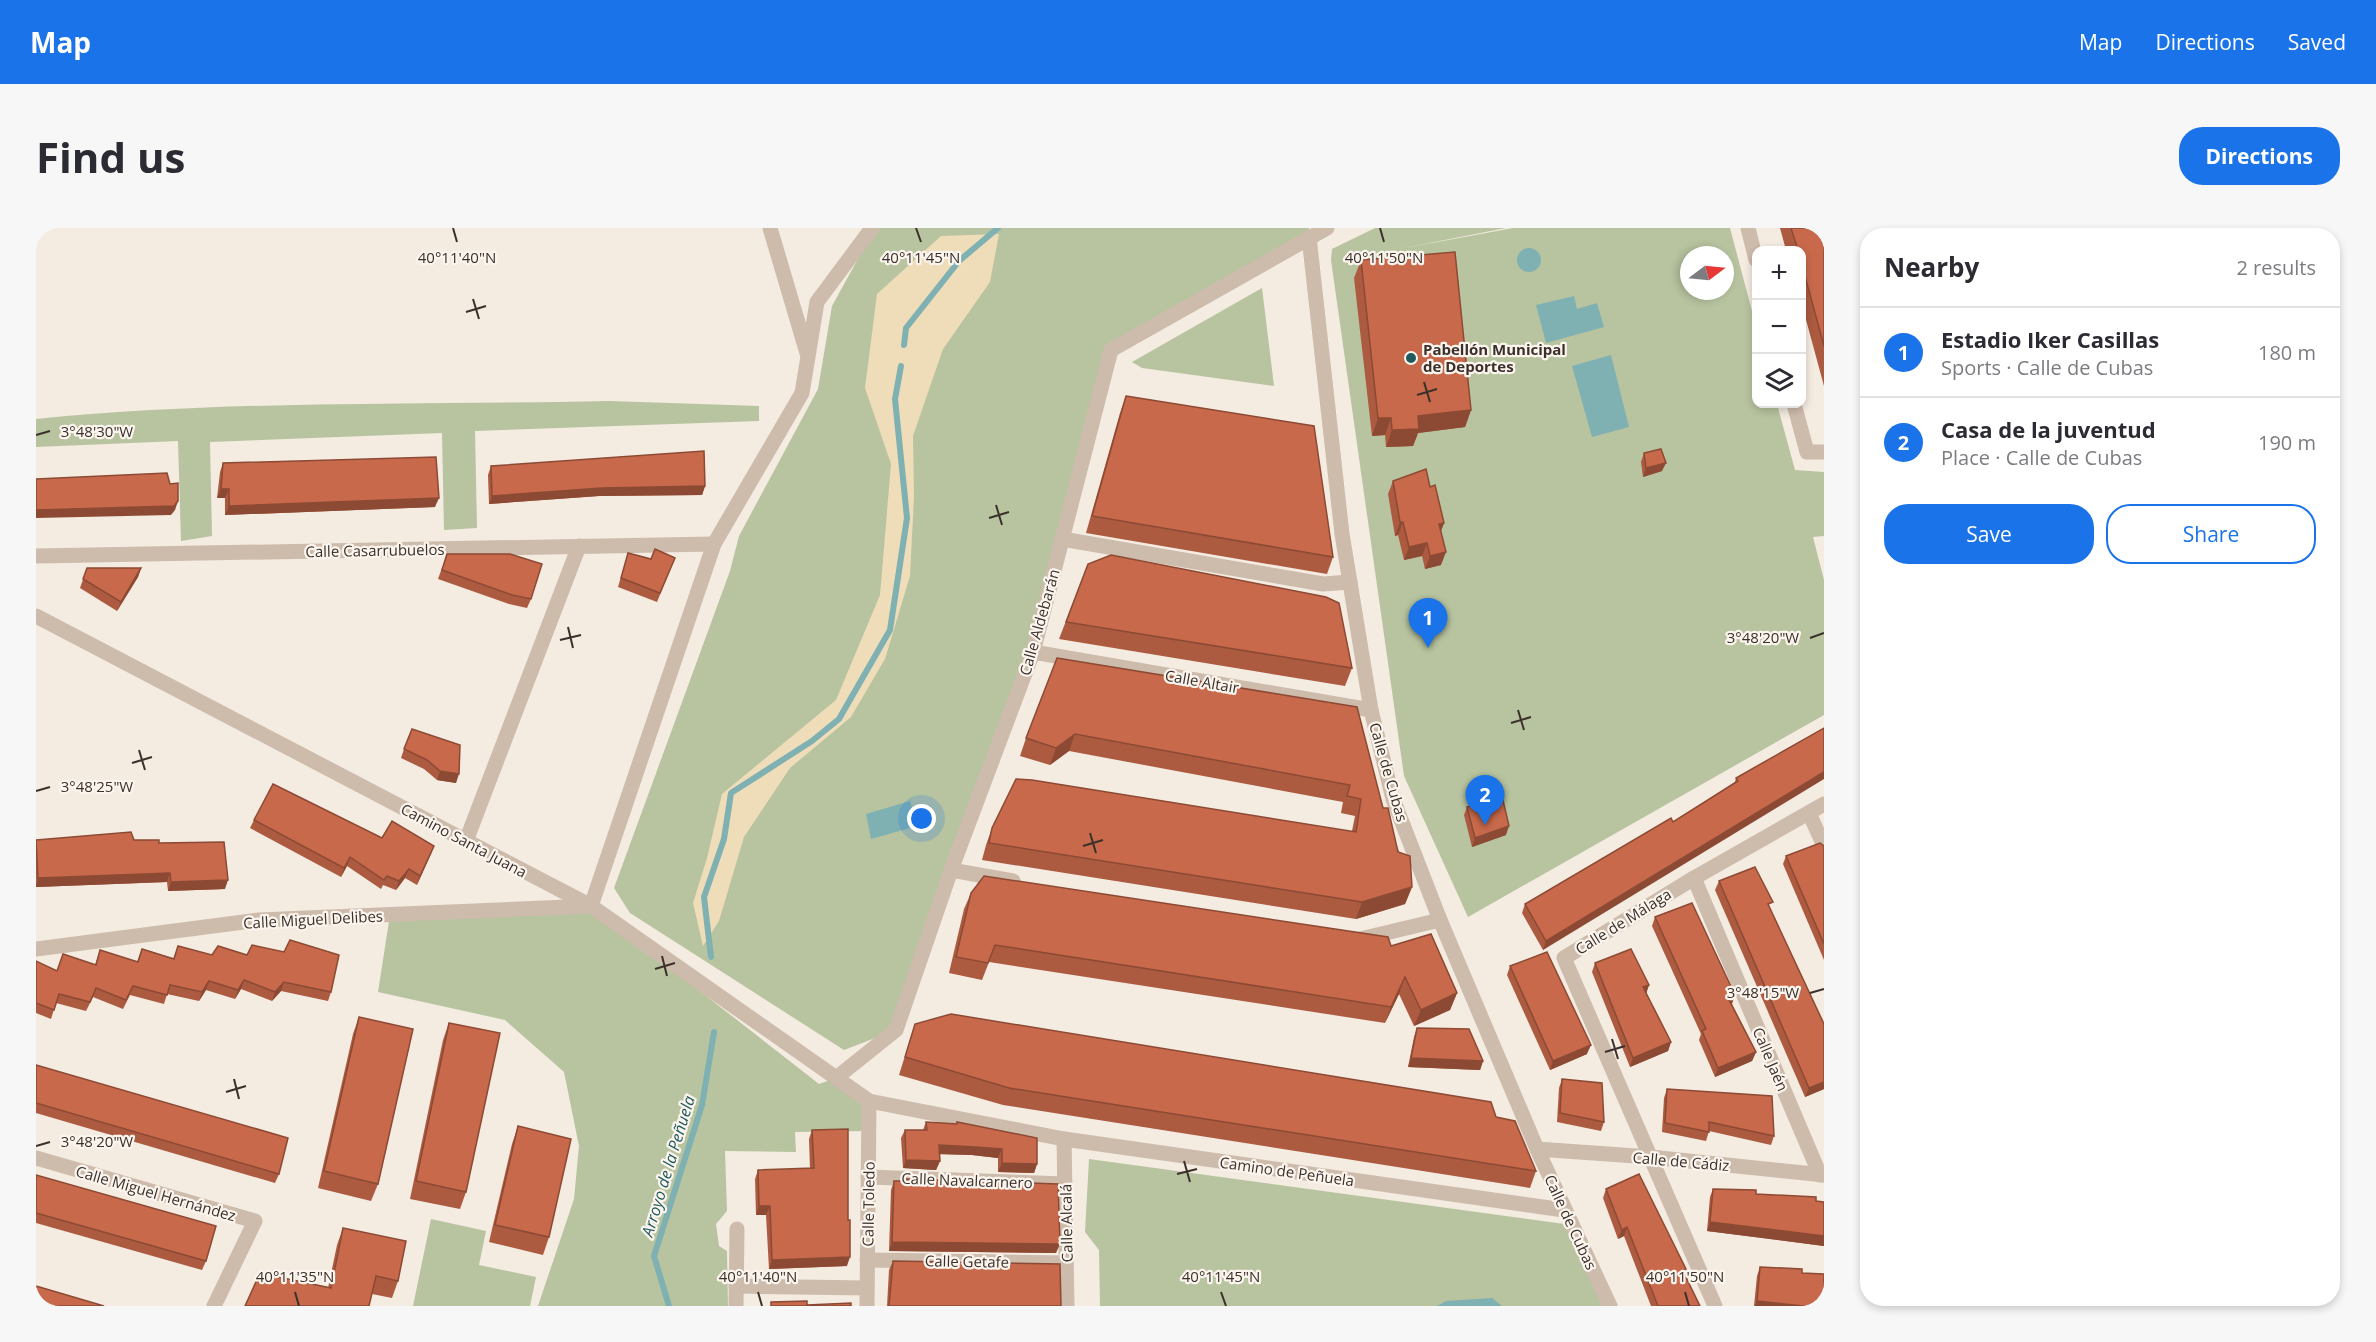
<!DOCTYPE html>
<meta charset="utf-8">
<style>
:root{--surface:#fff;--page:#f7f7f7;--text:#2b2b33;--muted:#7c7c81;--line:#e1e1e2;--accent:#1a73e8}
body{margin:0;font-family:"Open Sans",sans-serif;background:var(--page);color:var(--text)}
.controls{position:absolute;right:18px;top:18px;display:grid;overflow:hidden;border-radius:12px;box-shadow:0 3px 9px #0003}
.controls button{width:54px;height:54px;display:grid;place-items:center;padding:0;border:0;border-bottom:2px solid var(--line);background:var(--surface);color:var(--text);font:30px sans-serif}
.compass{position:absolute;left:1644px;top:18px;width:54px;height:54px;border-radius:50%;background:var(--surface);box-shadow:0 3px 9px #0003;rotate:74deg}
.you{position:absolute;left:886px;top:591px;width:21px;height:21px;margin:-15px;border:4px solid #fff;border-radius:50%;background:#1a73e8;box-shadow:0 0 0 9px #1a73e833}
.badge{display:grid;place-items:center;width:39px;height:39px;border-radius:50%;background:var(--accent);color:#fff;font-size:20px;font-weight:700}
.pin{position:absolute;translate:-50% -50px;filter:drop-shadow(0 2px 3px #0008)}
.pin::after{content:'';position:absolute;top:32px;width:21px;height:18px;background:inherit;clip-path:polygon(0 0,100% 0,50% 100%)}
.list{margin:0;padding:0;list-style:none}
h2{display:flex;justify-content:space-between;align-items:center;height:78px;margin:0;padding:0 24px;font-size:26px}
h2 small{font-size:20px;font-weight:400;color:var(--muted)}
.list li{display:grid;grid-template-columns:39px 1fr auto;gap:18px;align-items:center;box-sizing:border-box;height:90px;padding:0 24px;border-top:2px solid var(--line)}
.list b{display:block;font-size:22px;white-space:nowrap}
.list p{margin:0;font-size:20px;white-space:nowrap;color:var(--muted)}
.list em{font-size:20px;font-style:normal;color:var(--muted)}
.actions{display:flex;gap:12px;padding:18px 24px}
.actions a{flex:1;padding:14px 0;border:2px solid var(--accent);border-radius:24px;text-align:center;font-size:21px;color:var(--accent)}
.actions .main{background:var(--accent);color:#fff}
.icon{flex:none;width:33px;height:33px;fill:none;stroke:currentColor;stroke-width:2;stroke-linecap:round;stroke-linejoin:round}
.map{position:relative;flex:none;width:1788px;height:1078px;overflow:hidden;border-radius:24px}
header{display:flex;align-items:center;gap:36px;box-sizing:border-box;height:84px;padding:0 30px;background:var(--accent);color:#fff}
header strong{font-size:28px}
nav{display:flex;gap:33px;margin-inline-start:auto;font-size:21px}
.intro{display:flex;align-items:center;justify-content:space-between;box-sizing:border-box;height:144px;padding:0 36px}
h1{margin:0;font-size:42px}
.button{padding:15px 27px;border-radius:24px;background:var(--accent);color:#fff;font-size:21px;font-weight:700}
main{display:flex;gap:36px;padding:0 36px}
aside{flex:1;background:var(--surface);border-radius:24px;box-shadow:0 3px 9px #0003}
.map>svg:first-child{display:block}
.green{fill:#b8c4a0;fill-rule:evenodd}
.sand{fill:#efdcb8}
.water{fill:#7fb0b2}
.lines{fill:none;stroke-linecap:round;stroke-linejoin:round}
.stream{stroke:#7fb0b2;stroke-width:6}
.minor{stroke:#cdbbac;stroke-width:15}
.wall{fill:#ac5a40}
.shaded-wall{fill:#8c4a34}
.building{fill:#c8694b;stroke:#8c4a34;stroke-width:1.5}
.ticks{fill:none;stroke:#3b302b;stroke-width:2}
.poi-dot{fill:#1f5a5e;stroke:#fbf5ee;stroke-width:2}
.labels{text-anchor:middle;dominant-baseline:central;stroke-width:4.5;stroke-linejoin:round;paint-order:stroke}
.poi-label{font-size:15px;font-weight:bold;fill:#3b302b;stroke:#fbf5ee;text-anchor:start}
.street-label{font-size:15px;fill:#3b302b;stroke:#fbf5ee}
.water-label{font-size:16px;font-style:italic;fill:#1f5a5e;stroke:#fbf5ee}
.ticks-label{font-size:15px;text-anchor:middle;fill:#3b302b;stroke:#fbf5ee;stroke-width:4.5;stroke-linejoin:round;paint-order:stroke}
</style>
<header>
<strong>Map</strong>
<nav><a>Map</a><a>Directions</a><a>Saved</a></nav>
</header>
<div class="intro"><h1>Find us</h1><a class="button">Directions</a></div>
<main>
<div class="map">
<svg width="1788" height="1078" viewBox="0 0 1788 1078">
<rect width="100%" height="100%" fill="#f4ebe1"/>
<!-- green -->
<g class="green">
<polygon points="839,0 1273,0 1273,9 1075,122 997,424 860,802 808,822 594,685 578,660 694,343 703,308 782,161 796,78"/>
<path d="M1339 0H1470L1363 21 1477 0H1694L1720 98V176H1741L1759 242 1788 244V308L1777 309 1788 352V487L1432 689 1368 548 1295 32 1296 21ZM1653 27H1689V63H1653Z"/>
<polygon points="1226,60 1238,158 1106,140 1096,134"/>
<path d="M574 173 723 178V193L439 203 441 300 408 302 406 205 174 214 176 308 145 313 142 213 0 219V191C191 172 383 177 574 173Z"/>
<polygon points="555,678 783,856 800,850 833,873 833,903 759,904 760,924 689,923 691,983 680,996 683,1018 691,1023 692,1078 502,1078 538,971 543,918 528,844 469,792 342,764 354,687"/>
<polygon points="1053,931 1536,997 1571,1078 1064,1078 1063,1022 1049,1004"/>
<polygon points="395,991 450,1003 443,1037 500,1049 494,1078 377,1078"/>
</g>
<!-- sand -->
<polygon class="sand" points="963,6 954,54 907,121 877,208 878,269 874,348 849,431 815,489 754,540 708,609 683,693 667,718 657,675 671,630 686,566 800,472 844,367 855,236 829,160 841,66 905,8"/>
<!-- water -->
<g class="water">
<circle cx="1493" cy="32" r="12"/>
<polygon points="1538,68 1541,81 1561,75 1568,99 1510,115 1500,77"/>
<polygon points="1575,127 1593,199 1556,209 1536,138"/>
<polygon points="874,573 881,598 835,611 830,586"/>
<polygon points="1456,1070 1466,1078 1401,1078 1410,1073"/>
</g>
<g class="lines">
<!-- stream -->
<g class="stream">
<polyline points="868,117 870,100 923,33 962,0"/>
<polyline points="675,729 668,669 688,611 695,565 776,513 803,491 854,402 871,290 859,171 865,138"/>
<polyline points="633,1078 618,1028 666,877 678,804"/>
</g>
<!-- minor -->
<g class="minor">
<polyline points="734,0 771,125"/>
<polyline points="1712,0 1720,32"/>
<polyline points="1273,9 1306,306 1335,482 1357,571 1404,692 1501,921 1574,1078"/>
<polyline points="1758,176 1771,224 1788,224"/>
<polyline points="1026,311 1287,356 1314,354"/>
<polyline points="0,328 678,316"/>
<polyline points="0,388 555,678 833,873 1028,911 1528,982"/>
<polyline points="997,424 1335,482"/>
<polyline points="1773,585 1788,618"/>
<polyline points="430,613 543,318"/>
<polyline points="915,642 977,653"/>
<polyline points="1658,650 1784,947"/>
<polyline points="1320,712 1404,692"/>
<polyline points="0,721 223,692 555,678 678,316 766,165 781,74 836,0"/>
<polyline points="800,850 860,802 915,642 997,424 1075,122 1291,0"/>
<polyline points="1028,911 1031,1078"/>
<polyline points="1501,921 1614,929 1788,947"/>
<polyline points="0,930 219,993 178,1078"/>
<polyline points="832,949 1029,956"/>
<polyline points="831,1032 1030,1035"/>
<polyline points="700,1058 831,1060"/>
<polyline points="700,1078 701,1001"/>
<polyline points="831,1078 833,873"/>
<polyline points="1679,1078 1528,730 1658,650 1788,576"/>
</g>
</g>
<!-- wall -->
<g class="wall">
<polygon points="1744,0 1788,0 1788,158 1766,77 1766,22 1750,22"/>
<polygon points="1325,32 1435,182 1429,199 1382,205 1377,218 1350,219 1349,207 1336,208 1318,50"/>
<polygon points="1090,168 1297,329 1291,346 1050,305 1084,185"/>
<polygon points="1608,225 1626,243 1607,249 1605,234"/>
<polygon points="187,235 399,279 189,287 189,270 181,270 184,244"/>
<polygon points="455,238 669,258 666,267 563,268 453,276 452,247"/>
<polygon points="1357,253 1394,259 1408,295 1405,303 1405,337 1389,341 1386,328 1368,332 1362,307 1359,308 1352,266"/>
<polygon points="592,325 615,331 639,330 621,374 582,359"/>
<polygon points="411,326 495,371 491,380 473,376 402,351"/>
<polygon points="1052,336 1316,440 1309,458 1023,411"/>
<polygon points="51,340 105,340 102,349 81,383 44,360"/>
<polygon points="1321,479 1347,580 1376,659 1369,676 1320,691 946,632 950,617 956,600 1316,603 1319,588 1305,585 1307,574 1033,523 1014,537 984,528 990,510"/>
<polygon points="1788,500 1507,722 1486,685 1489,676 1637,594 1699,554 1700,550"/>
<polygon points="424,517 420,555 401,552 388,541 365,530 368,521"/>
<polygon points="1431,579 1470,607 1436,619 1428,587"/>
<polygon points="218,592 346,610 398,618 381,657 369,650 360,662 347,657 345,661 311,638 305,649 214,600"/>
<polygon points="98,612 123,615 189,661 132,663 131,654 0,659 0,613"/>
<polygon points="1788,618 1788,732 1747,636 1750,628"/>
<polygon points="1683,653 1734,681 1788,796 1788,861 1769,869 1679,662"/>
<polygon points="935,665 1355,718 1421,765 1414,782 1378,798 1363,766 1349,795 953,734 946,752 913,745 928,681"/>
<polygon points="1619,689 1696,776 1720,824 1716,833 1679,849 1663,812 1665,806 1616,698"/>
<polygon points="142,718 295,764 292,773 245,763 236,773 205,761 199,771 170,762 163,773 131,766 128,776 94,767 87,781 57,769 50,783 20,775 15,791 0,785 0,733 21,743 59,737 64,722 101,734 106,721 137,731"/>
<polygon points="1559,735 1613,757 1610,765 1635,814 1632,823 1594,839 1556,744"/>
<polygon points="1474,738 1551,826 1514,842 1471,747"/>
<polygon points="323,789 342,956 335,973 282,960 317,806"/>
<polygon points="413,795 430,964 424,981 374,971 407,812"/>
<polygon points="879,796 1460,889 1500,943 1494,960 967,877 863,847"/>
<polygon points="1381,800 1447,833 1444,842 1372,839 1378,809"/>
<polygon points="0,837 243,946 239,955 0,885"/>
<polygon points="1526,851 1568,894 1565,903 1521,894 1523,860"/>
<polygon points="1631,861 1738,908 1735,917 1673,903 1670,913 1626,904 1628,870"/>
<polygon points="890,894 920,896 921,894 1001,936 998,945 962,944 962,930 936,927 903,926 904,933 900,942 867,940 865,910 869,902 887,902"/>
<polygon points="482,898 513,1009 507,1027 453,1014 476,916"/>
<polygon points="776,902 811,1038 733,1041 730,987 720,987 719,951 722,942 774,941 773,911"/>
<polygon points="0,947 170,1033 166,1042 0,995"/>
<polygon points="870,951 1020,1025 853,1023 855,962 858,953 870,953"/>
<polygon points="1570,961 1648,1046 1663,1078 1615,1078 1588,1008 1582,1011 1567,970"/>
<polygon points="1677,961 1788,974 1788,1018 1671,1003 1674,969"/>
<polygon points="307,1000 362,1053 356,1070 336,1066 292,1060 301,1017"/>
<polygon points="857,1033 1025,1078 851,1078 853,1042"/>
<polygon points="1724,1039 1766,1045 1788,1078 1718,1078 1721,1048"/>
</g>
<!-- shaded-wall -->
<g class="shaded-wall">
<polygon points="1435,182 1429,199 1382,205 1377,218 1350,219 1356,202 1382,188"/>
<polygon points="1342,190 1355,190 1349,207 1336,208"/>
<polygon points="1630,235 1626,243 1607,249 1610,240"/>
<polygon points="669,258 666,267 563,268 453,276 456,268 566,260"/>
<polygon points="185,261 193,261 189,270 181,270"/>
<polygon points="403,270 399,279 189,287 193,278"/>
<polygon points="142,273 139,282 135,287 0,290 0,282"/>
<polygon points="1364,294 1367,294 1362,307 1359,308"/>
<polygon points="1408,295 1403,308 1403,296"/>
<polygon points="1391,315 1386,328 1368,332 1373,319"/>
<polygon points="1410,324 1405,337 1389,341 1394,328"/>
<polygon points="105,340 102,349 81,383 85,374"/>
<polygon points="1039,506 1033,523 1014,537 1020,520"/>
<polygon points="404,543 423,546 420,555 401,552"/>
<polygon points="1788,544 1788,551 1507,722 1510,713"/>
<polygon points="1473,598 1470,607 1436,619 1439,610"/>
<polygon points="398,618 395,626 381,657 384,648"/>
<polygon points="314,629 311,638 305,649 308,640"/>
<polygon points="373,641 369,650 360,662 363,653"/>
<polygon points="134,645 131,654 0,659 2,650"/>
<polygon points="192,652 189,661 132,663 135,654"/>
<polygon points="1376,659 1369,676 1320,691 1326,674"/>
<polygon points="1369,749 1363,766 1349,795 1355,779"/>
<polygon points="208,752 205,761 199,771 202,762"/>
<polygon points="173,753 170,762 163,773 166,764"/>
<polygon points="248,754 245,763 236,773 239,764"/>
<polygon points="1613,757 1610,766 1607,759"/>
<polygon points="1421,765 1414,782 1378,798 1385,782"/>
<polygon points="1699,767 1696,776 1689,779 1692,770"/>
<polygon points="1635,814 1632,823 1594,839 1597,830"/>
<polygon points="1555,817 1551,826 1514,842 1517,833"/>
<polygon points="1720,824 1716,833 1679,849 1682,840"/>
<polygon points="1375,830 1447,833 1444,842 1372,839"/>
<polygon points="1788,854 1788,861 1769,869 1773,860"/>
<polygon points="903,917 940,919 966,921 962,930 936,927 900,926"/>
<polygon points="870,932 904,933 900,942 867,940"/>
<polygon points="966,935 1001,936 998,945 962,944"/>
<polygon points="723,978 734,978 730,987 720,987"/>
<polygon points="1674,994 1788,1008 1788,1018 1671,1003"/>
<polygon points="1591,999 1588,1008 1582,1011 1586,1002"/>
<polygon points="856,1014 1024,1016 1020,1025 853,1023"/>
<polygon points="814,1029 811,1038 733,1041 736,1032"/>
<polygon points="1721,1073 1767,1078 1719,1078"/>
</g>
<!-- building -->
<g class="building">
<polygon points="1755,0 1788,0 1788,118 1766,37 1766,22 1762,22"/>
<polygon points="1419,24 1435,182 1382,188 1383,201 1356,202 1355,190 1342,190 1325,32"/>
<polygon points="1090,168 1278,198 1297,329 1056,288"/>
<polygon points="1625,221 1630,235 1610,240 1608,225"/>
<polygon points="668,223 669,258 566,260 456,268 455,238"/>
<polygon points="400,229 403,270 193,278 193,261 185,261 187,235"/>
<polygon points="1390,241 1394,259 1399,257 1408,295 1403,296 1410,324 1394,328 1391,315 1373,319 1367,294 1364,294 1357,253"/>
<polygon points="131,245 134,256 142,255 142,273 138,278 0,282 0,251"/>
<polygon points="619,321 639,330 624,365 585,350 592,325 615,331"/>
<polygon points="411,326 474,326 506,336 495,371 476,367 406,342"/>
<polygon points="1075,327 1290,369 1303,375 1316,440 1030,394 1052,336"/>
<polygon points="51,340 105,340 85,374 47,351"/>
<polygon points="1021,430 1321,479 1347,580 1352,580 1362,624 1374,628 1376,659 1326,674 953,615 956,600 980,551 996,552 1320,604 1325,571 1311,568 1314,557 1039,506 1020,520 990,510"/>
<polygon points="1788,500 1788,544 1510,713 1489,676 1635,590 1637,594 1702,553 1700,550"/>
<polygon points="376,501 424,517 423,546 404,543 391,532 368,521"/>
<polygon points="237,556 346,610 356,593 398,618 384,648 373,641 363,653 351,648 348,652 314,629 308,640 218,592"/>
<polygon points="1466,568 1473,598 1439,610 1431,579"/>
<polygon points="95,604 98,612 123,612 123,615 188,614 192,652 135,654 134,645 2,650 0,612"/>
<polygon points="1784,615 1788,618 1788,716 1750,628"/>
<polygon points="1719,639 1737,674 1732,676 1788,796 1788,854 1773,860 1683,653"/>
<polygon points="948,648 1352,709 1355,718 1395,706 1421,765 1385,782 1369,749 1355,779 959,717 952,735 920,729 935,665"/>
<polygon points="1656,675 1699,767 1692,770 1720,824 1682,840 1666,803 1670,801 1619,689"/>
<polygon points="254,712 303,727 295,764 248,754 239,764 208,752 202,762 173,753 166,764 134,757 131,767 97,758 90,772 60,760 54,774 23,766 18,782 0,775 0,733 21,743 27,726 60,737 64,722 102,734 106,721 138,731 142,718 176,727 182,718 211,727 216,717 248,724"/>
<polygon points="1595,721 1613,757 1607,759 1635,814 1597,830 1559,735"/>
<polygon points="1511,724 1555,817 1517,833 1474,738"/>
<polygon points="915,786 1455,874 1460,889 1479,893 1500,943 973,860 869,829 879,796"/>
<polygon points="323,789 377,801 342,956 288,943"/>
<polygon points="413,795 464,805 430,964 380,953"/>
<polygon points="1381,800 1433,801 1447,833 1375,830"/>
<polygon points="0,837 252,910 243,946 0,875"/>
<polygon points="1526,851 1566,855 1568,894 1524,885"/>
<polygon points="1631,861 1736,868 1738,908 1673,894 1673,904 1629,895"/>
<polygon points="890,894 921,896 921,894 1001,910 1001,936 966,935 966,921 940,919 903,917 904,933 870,932 869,902 891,902"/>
<polygon points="482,898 535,911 513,1009 459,997"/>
<polygon points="812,901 812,992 814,992 814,1029 736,1032 734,978 723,978 722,942 778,940 776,902"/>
<polygon points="1603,946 1650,1041 1647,1043 1664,1078 1622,1078 1591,999 1586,1002 1570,961"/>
<polygon points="0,947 180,998 170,1033 0,985"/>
<polygon points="870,951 1022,956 1024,1016 856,1014 858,953 871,953"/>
<polygon points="1677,961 1720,962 1720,966 1780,969 1780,973 1788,974 1788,1008 1674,994"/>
<polygon points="307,1000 370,1013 362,1053 340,1048 333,1078 209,1078 224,1045 295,1060"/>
<polygon points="857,1033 1024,1036 1025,1078 853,1078"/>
<polygon points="1724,1039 1766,1041 1766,1045 1788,1046 1788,1078 1767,1078 1721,1073"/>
<polygon points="0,1058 68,1078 0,1078"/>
<polygon points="771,1073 771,1077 815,1075 815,1078 735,1078 735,1074"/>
</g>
<!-- ticks -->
<path class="ticks" d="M417 0 421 14M880 0 885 14M1344 0 1348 14M437 71 443 91M430 84 450 78M1388 154 1394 174M1381 167 1401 161M0 207 14 203M960 277 966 297M953 290 973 284M532 399 537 420M1774 410 1788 405M524 412 545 407M1482 482 1488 502M1475 495 1495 489M103 522 109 542M96 535 116 529M0 563 14 559M1054 605 1060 625M1047 618 1067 612M626 728 631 748M619 741 639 735M1774 765 1788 761M1576 811 1582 831M1569 824 1589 818M198 851 203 871M190 864 210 858M0 918 14 914M1148 933 1154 954M1141 946 1161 941M259 1064 263 1078M722 1064 726 1078M1185 1064 1190 1078M1649 1064 1653 1078"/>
<!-- markers -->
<circle class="poi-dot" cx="1375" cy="130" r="6"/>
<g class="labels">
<!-- poi labels -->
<g class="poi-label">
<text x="1387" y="121">Pabellón Municipal<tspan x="1387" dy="17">de Deportes</tspan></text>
</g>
<!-- street labels -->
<g class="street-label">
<text transform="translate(339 322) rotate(-1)">Calle Casarrubuelos</text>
<text transform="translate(1003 394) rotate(-74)">Calle Aldebarán</text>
<text transform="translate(1166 453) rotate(10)">Calle Altair</text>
<text transform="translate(1353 544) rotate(74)">Calle de Cubas</text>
<text transform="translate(428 612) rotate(28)">Camino Santa Juana</text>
<text transform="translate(277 691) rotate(-3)">Calle Miguel Delibes</text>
<text transform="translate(1587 693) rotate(-32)">Calle de Málaga</text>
<text transform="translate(1735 831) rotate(67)">Calle Jaén</text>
<text transform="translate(1645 933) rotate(5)">Calle de Cádiz</text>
<text transform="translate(1251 943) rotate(8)">Camino de Peñuela</text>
<text transform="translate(931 952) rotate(2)">Calle Navalcarnero</text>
<text transform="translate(120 965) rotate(16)">Calle Miguel Hernández</text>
<text transform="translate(832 976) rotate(-89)">Calle Toledo</text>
<text transform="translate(1535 994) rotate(65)">Calle de Cubas</text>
<text transform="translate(1030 995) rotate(-91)">Calle Alcalá</text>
<text transform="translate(931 1033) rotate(1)">Calle Getafe</text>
</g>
<!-- water labels -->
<g class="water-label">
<text transform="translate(632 938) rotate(-73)">Arroyo de la Peñuela</text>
</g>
</g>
<g class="ticks-label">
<text x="421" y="35">40°11'40"N</text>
<text x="885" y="35">40°11'45"N</text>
<text x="1348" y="35">40°11'50"N</text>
<text x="61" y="209">3°48'30"W</text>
<text x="1727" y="415">3°48'20"W</text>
<text x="61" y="564">3°48'25"W</text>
<text x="1727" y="770">3°48'15"W</text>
<text x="61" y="919">3°48'20"W</text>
<text x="259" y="1054">40°11'35"N</text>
<text x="722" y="1054">40°11'40"N</text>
<text x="1185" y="1054">40°11'45"N</text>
<text x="1649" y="1054">40°11'50"N</text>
</g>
</svg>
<div class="controls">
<button>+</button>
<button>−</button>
<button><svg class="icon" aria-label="layers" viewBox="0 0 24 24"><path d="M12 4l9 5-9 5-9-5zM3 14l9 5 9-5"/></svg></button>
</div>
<svg class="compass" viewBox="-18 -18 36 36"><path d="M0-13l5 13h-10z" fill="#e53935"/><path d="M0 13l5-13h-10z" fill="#7c7c81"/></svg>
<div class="you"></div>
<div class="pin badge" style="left:1392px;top:420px">1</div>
<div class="pin badge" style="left:1449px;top:597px">2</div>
</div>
<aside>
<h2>Nearby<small>2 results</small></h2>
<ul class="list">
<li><span class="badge">1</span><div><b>Estadio Iker Casillas</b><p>Sports · Calle de Cubas</p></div><em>180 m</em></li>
<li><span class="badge">2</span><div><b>Casa de la juventud</b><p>Place · Calle de Cubas</p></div><em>190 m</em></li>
</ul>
<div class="actions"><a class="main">Save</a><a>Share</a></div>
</aside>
</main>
